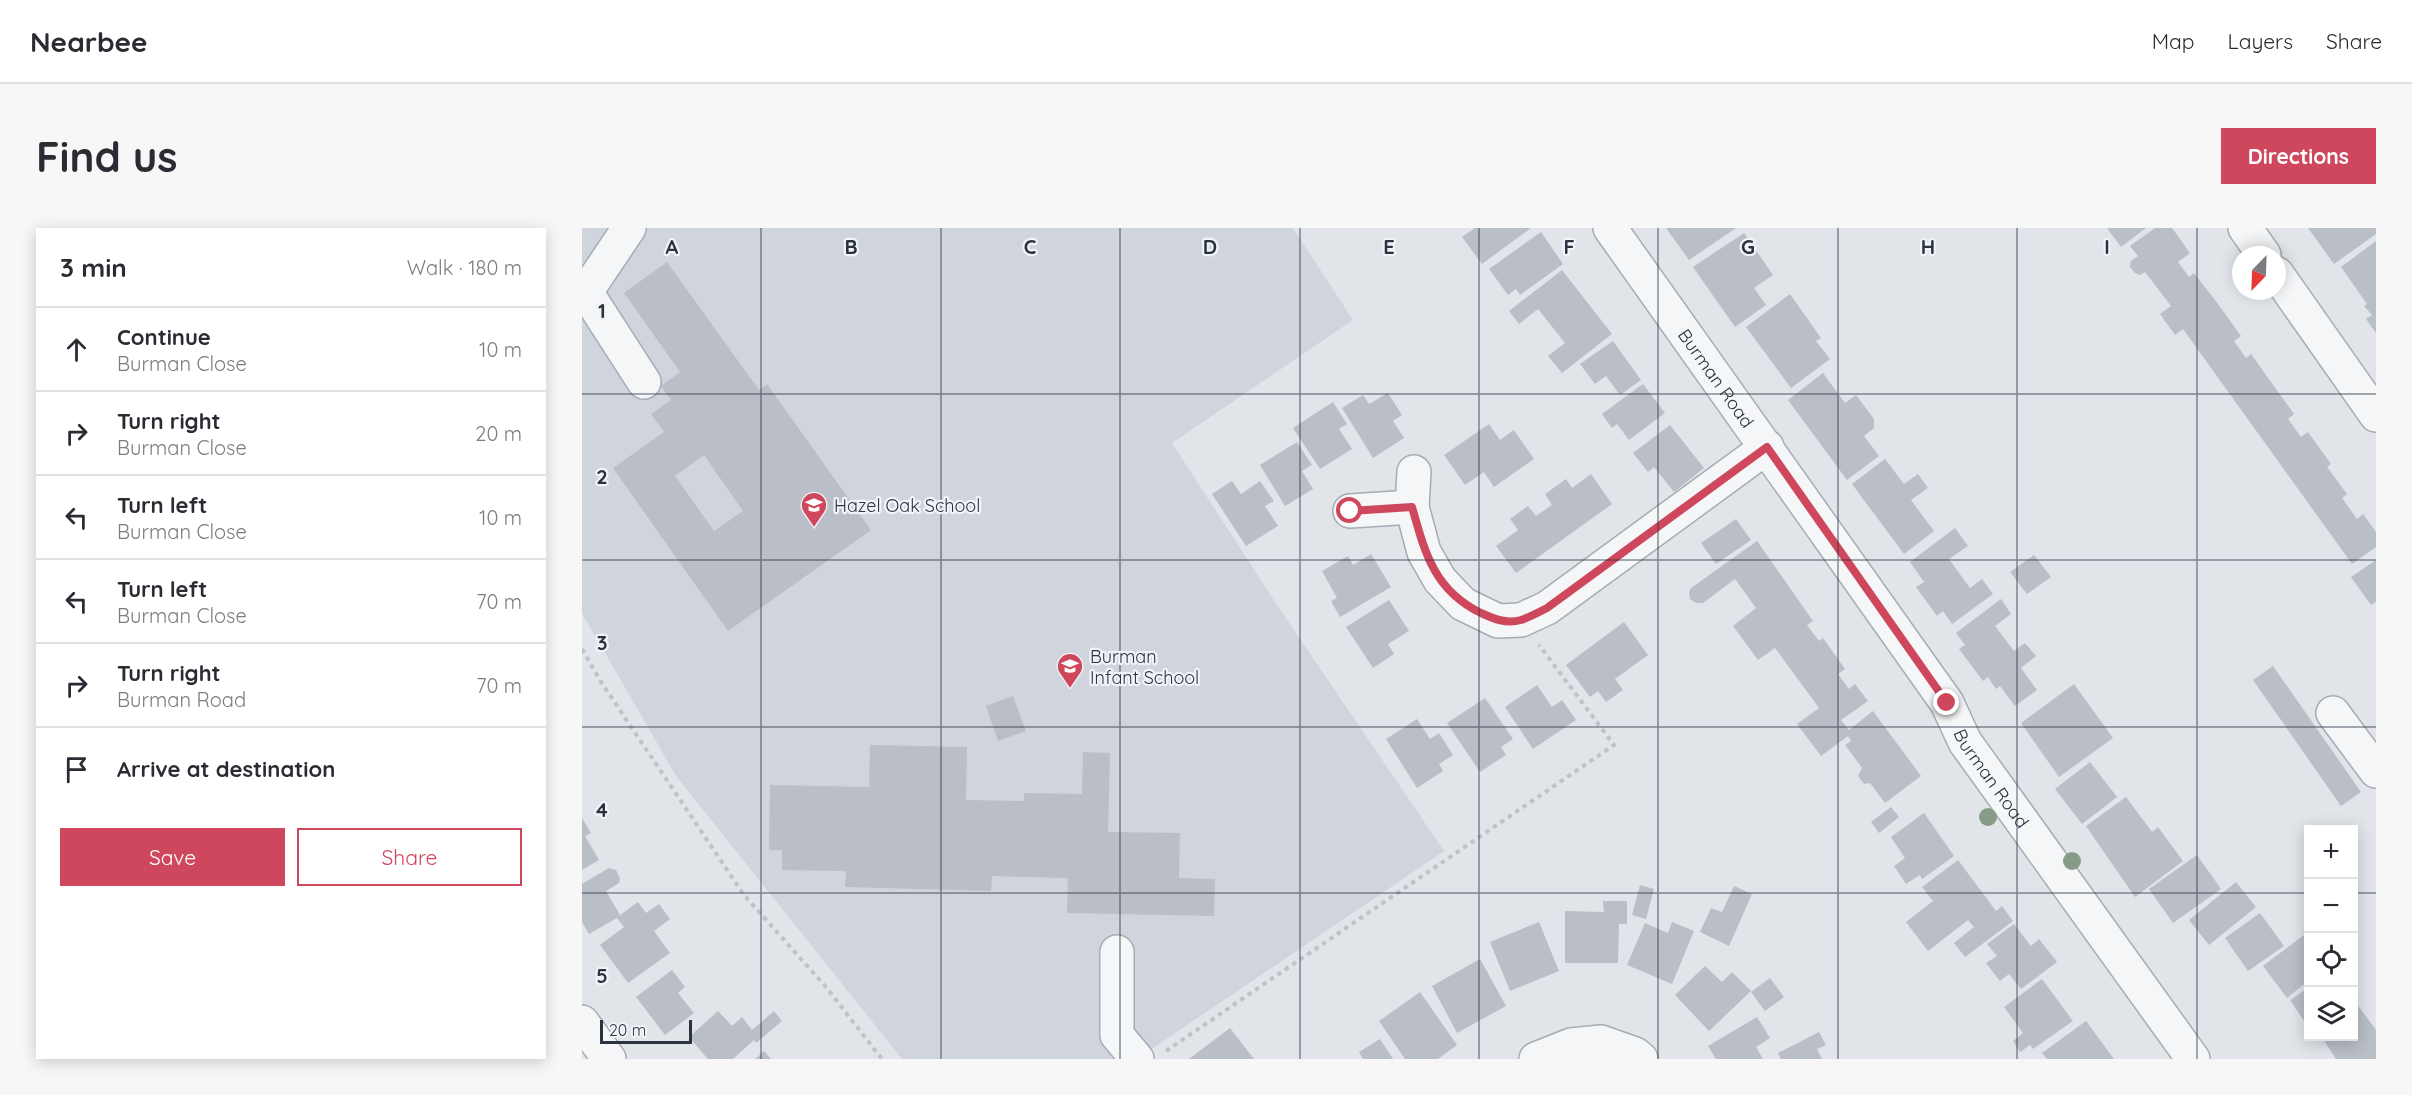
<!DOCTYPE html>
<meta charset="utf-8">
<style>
:root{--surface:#fff;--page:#f7f7f7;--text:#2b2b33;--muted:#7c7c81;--line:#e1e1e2;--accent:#cf475d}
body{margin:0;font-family:Quicksand,sans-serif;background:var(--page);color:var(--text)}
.controls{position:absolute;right:18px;bottom:18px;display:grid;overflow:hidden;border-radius:0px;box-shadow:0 3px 15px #0003}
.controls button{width:54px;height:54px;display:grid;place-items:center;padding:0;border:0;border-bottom:2px solid var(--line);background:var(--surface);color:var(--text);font:30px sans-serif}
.compass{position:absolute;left:1650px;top:18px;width:54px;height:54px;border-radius:50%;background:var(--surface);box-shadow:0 3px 15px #0003;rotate:203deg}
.scale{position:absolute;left:18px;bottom:15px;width:92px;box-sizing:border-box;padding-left:6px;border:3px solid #2a3342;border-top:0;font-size:16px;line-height:21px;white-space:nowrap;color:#2a3342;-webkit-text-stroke:4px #f1f4f7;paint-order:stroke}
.stop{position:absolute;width:18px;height:18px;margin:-14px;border:4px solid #cf475d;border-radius:50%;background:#fff}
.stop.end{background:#cf475d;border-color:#fff;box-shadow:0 2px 6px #0008}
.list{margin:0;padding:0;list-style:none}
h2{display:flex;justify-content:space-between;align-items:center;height:78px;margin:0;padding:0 24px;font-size:26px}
h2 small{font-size:20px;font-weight:400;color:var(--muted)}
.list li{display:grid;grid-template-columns:39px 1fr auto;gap:18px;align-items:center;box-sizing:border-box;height:84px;padding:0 24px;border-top:2px solid var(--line)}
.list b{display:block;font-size:22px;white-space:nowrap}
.list p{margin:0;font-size:20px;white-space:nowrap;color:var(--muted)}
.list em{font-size:20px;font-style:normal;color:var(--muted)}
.actions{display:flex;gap:12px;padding:18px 24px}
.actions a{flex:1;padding:14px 0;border:2px solid var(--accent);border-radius:0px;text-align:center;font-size:21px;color:var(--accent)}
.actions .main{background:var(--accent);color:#fff}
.icon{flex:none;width:33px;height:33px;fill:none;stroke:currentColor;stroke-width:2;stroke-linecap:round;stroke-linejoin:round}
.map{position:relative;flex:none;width:1794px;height:831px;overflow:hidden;border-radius:0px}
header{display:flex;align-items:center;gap:36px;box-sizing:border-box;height:84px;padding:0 30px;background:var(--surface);border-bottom:2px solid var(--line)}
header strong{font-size:28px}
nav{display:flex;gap:33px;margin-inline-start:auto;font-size:21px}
.intro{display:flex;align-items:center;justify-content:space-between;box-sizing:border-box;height:144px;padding:0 36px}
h1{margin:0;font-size:42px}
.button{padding:15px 27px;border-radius:0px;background:var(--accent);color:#fff;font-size:21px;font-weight:700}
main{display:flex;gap:36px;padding:0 36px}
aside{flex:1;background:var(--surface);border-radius:0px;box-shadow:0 3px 15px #0003}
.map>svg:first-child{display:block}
.built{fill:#d0d4dc}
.building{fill:#b9bec7;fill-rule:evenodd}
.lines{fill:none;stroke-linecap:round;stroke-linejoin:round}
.minor-casing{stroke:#a6acb4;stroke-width:36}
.path{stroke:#bfc3c9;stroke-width:4;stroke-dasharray:4.5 4.5;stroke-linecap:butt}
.minor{stroke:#f4f6f8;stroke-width:33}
.tree{fill:#889b88}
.route{stroke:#cf475d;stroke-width:8}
.grid{fill:none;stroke:#2a3342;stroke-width:1.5;stroke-opacity:0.55}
.labels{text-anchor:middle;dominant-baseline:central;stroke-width:4.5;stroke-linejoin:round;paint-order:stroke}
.street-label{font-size:18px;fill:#2a3342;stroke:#f1f4f7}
.poi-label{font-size:18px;fill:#2a3342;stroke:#f1f4f7;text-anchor:start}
.grid-label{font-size:20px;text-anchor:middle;font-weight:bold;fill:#2a3342;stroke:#f1f4f7;stroke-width:4.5;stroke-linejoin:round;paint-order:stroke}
</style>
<header>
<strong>Nearbee</strong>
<nav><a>Map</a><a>Layers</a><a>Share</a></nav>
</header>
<div class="intro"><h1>Find us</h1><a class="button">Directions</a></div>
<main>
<aside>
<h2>3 min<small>Walk · 180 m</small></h2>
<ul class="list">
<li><svg class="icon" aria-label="ahead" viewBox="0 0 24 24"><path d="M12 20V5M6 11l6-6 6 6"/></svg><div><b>Continue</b><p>Burman Close</p></div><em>10 m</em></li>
<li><svg class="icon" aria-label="right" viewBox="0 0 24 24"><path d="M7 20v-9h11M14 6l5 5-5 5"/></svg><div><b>Turn right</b><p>Burman Close</p></div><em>20 m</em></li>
<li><svg class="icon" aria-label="left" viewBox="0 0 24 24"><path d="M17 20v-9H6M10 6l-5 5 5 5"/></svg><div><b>Turn left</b><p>Burman Close</p></div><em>10 m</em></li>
<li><svg class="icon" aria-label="left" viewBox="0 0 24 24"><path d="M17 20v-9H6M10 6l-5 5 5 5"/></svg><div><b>Turn left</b><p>Burman Close</p></div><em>70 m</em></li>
<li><svg class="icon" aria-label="right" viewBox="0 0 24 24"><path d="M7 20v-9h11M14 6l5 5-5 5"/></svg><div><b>Turn right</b><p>Burman Road</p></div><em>70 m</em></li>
<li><svg class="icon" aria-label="arrive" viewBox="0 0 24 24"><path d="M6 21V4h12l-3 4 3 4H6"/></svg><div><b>Arrive at destination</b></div></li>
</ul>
<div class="actions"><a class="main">Save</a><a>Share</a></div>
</aside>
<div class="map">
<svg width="1794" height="831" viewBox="0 0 1794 831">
<rect width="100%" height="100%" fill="#e1e5ea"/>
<!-- built -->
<polygon class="built" points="0,0 711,0 771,92 590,215 693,374 862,623 555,831 320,831 94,548 0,385"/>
<!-- building -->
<g class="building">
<polygon points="893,0 949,0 900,36 880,9"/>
<polygon points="1084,0 1154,0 1107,32"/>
<polygon points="1525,0 1564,0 1539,19"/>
<polygon points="1573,0 1590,0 1608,25 1596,34 1607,49 1612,45 1636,76 1659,108 1652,113 1664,130 1669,126 1712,186 1706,191 1719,209 1726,204 1749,236 1745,239 1765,266 1760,270 1775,291 1781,286 1794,304 1794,319 1770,336 1601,101 1593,107 1578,86 1589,78 1563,44 1558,47 1553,45 1548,39 1549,33 1556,28 1548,18"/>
<polygon points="1726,0 1794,0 1794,6 1752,36"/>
<polygon points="959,4 981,36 938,67 934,61 926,67 907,41"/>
<polygon points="1162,5 1191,47 1172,60 1184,77 1153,99 1111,39"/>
<polygon points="1794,13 1794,105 1784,91 1790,87 1782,78 1785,76 1759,39"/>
<path d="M85 34 177 162 185 156 289 302 146 403 31 240 82 204 69 186 89 172 79 158 98 144 42 65ZM122 227 161 283 132 303 93 248Z"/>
<polygon points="980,42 1030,106 980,145 966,128 983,115 956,81 937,96 927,83"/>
<polygon points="1208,66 1239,110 1234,113 1248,131 1209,160 1164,99"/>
<polygon points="1031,113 1059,152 1038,167 1024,148 1013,156 998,136"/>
<polygon points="1241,145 1263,175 1274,167 1292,191 1292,200 1282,208 1297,228 1265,252 1206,172"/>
<polygon points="1061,156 1083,185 1047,212 1035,196 1030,200 1020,186"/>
<polygon points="806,165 820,187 811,193 822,210 791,230 760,180 781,167 787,176"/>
<polygon points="751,174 765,196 757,201 770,221 738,241 711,200"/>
<polygon points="907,196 918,212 932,202 952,231 912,259 902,244 883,257 862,227"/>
<polygon points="1088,197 1122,240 1092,264 1072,239 1066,244 1051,225"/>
<polygon points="715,214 730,237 720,243 731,261 703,278 678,237"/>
<polygon points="1303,231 1322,256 1336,246 1346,260 1329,272 1352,303 1322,326 1270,256"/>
<polygon points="1009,246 1030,276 934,345 914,318 936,302 928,291 946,278 954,288 970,277 963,266 984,251 990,260"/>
<polygon points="650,253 659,266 678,253 692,273 683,278 696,298 664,318 630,266"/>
<polygon points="1154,291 1169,312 1134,336 1119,315"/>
<polygon points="1373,300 1386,318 1367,331 1388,360 1400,351 1411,366 1370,396 1361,383 1355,388 1334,359 1342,354 1328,334"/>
<polygon points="1175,313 1231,393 1225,397 1237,413 1241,410 1263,441 1256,446 1267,461 1273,456 1286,473 1259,492 1267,502 1291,483 1339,548 1303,575 1288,555 1282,556 1276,548 1280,540 1263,517 1269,513 1266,508 1239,528 1215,496 1237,480 1193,420 1176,432 1151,398 1174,380 1153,351 1121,375 1114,375 1108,371 1107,364 1109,360"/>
<polygon points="789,326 809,359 758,389 749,373 755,370 740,343 766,328 771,337"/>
<polygon points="1452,327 1469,349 1445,366 1428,344"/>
<polygon points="1794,332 1794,374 1789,377 1769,349"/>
<polygon points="1419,371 1429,386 1413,398 1432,423 1443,415 1454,428 1439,440 1455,462 1433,478 1418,458 1414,461 1406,449 1401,453 1377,421 1383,417 1374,405"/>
<polygon points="807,372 827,403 806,416 812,426 791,440 764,399"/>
<polygon points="1042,394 1066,427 1033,451 1041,462 1024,474 1016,463 1008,469 984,437"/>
<polygon points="1691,438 1779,564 1759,578 1671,452"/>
<polygon points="1492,456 1531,510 1477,549 1439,495"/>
<polygon points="955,457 970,479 980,472 994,492 951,521 923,479"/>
<polygon points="431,468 444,503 416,513 404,478"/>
<polygon points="903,470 931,511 919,519 924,527 898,544 865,495"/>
<polygon points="835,491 848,511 857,505 871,527 857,536 861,543 835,560 804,511"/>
<polygon points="288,517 385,519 384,572 442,573 442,565 500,566 501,524 528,525 526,604 598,605 597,650 633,651 632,688 485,685 486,650 410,648 409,663 263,659 264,643 200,642 200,622 187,622 188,557 287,559"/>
<polygon points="1508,534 1535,569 1500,596 1473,561"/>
<polygon points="1544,569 1570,604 1576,599 1601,633 1553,669 1504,598"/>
<polygon points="1309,579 1317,589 1297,605 1289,594"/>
<polygon points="1342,585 1372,628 1340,651 1338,647 1324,656 1312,638 1323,630 1309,609"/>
<polygon points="0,590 9,605 3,608 17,632 0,642"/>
<polygon points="1615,627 1639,661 1591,695 1567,661"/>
<polygon points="1376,632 1414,683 1420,678 1431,693 1383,729 1372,715 1392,699 1386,692 1346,723 1324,694 1351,673 1340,659"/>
<polygon points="27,640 34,642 38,650 37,655 24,663 38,687 56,674 64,685 77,676 88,691 72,703 88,725 46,755 18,717 42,699 35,690 7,706 0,694 0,656"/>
<polygon points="1654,654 1674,679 1627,717 1607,692"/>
<polygon points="1058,657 1072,661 1064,691 1050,687"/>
<polygon points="1152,658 1170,666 1147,718 1118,704 1129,680 1140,684"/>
<polygon points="1021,673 1045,673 1045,696 1037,696 1036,735 983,735 983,683 1022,684"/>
<polygon points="1678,685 1702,718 1666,743 1643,710"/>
<polygon points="957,694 977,743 928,763 908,714"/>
<polygon points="1090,694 1112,703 1090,756 1045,737 1063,695 1086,705"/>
<polygon points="1432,696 1449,718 1457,711 1475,734 1439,761 1427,746 1418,753 1404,735 1415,728 1405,716"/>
<polygon points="1726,704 1726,753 1705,770 1681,738"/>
<polygon points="898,731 924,778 875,805 850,758"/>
<polygon points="1123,738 1140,754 1150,744 1169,763 1127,803 1093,767"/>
<polygon points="90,742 103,759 96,765 112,785 83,807 54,769"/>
<polygon points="1188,750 1202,769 1183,783 1169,764"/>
<polygon points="1460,751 1491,793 1451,821 1448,817 1438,824 1431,813 1441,805 1422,779"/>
<polygon points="1726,760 1726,799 1708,772"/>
<polygon points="838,764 875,817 856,831 823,831 797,793"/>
<polygon points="1775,776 1794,802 1794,831 1754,831 1739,808 1772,808 1772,779"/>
<polygon points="136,783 150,798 160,789 170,802 192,783 200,793 174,815 172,812 151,831 126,831 107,809"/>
<polygon points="1175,789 1188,810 1174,819 1181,831 1134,831 1126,818"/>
<polygon points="1504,793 1532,831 1465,831 1460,825"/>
<polygon points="648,800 672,831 607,831"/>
<polygon points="1237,804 1244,817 1235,821 1240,831 1199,831 1196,825"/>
<polygon points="798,811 811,831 781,831 777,824"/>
<polygon points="182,823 189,831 173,831"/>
</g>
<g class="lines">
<!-- minor casing -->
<g class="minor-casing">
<g id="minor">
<polyline points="47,0 4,64 62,154"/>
<path id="s1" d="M1028 0 1365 475 1383 514 1611 831"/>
<polyline points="1663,0 1682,27"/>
<polyline points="1695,46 1794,187"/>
<polyline points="832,244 830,279 842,324 858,352 881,376 916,393 939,392 965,380 1185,219"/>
<polyline points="768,283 830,279"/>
<polyline points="1751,485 1794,543"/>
<polyline points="535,724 535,807 555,831"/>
<polyline points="0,794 27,831"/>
<polyline points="954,831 989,817 1019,814 1053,826 1059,831"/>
</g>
</g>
<!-- path -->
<g class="path">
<polyline points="0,421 19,454 162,667 244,759 300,831"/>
<polyline points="584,823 1032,517 957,417"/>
</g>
<!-- minor -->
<use href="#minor" class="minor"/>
</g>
<!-- trees -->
<g class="tree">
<circle cx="1406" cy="589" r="9"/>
<circle cx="1490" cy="633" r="9"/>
</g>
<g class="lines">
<!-- route -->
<path class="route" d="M768 283 830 279C843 325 852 362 899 385 912 391 924 396 939 392 948 389 957 384 965 380L1185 219 1365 475"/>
</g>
<!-- grid -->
<path class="grid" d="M179 0V831M359 0V831M538 0V831M718 0V831M897 0V831M1076 0V831M1256 0V831M1435 0V831M1615 0V831M0 166H1794M0 332H1794M0 499H1794M0 665H1726M1772 665H1794"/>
<!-- icons -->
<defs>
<g id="school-pin" transform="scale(1.35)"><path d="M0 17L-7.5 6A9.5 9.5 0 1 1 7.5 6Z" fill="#cf475d" stroke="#f1f4f7"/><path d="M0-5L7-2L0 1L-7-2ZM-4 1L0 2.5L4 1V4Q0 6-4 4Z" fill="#fff"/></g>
</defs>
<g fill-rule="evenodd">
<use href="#school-pin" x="232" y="277"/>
<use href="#school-pin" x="488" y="438"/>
</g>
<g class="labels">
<!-- street labels -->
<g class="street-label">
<text stroke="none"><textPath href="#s1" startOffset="184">Burman Road</textPath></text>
<text stroke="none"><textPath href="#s1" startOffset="670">Burman Road</textPath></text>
</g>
<!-- poi labels -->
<g class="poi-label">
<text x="252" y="277">Hazel Oak School</text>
<text x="508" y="428">Burman<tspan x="508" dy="21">Infant School</tspan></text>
</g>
</g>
<g class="grid-label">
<text x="90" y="26">A</text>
<text x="269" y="26">B</text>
<text x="448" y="26">C</text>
<text x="628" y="26">D</text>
<text x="807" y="26">E</text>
<text x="987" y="26">F</text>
<text x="1166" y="26">G</text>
<text x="1346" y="26">H</text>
<text x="1525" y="26">I</text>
<text x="20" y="90">1</text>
<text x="20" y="256">2</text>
<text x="20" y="422">3</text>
<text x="20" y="589">4</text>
<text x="20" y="755">5</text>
</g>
</svg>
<div class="controls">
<button>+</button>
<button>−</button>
<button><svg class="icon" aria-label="locate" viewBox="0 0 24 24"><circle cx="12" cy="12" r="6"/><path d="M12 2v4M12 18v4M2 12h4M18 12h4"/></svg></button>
<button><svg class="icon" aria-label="layers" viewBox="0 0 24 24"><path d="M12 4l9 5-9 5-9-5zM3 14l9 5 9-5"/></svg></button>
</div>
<svg class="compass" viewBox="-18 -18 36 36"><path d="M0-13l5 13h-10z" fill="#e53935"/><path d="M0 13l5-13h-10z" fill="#7c7c81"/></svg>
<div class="scale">20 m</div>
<div class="stop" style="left:768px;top:283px"></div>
<div class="stop end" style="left:1365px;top:475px"></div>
</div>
</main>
